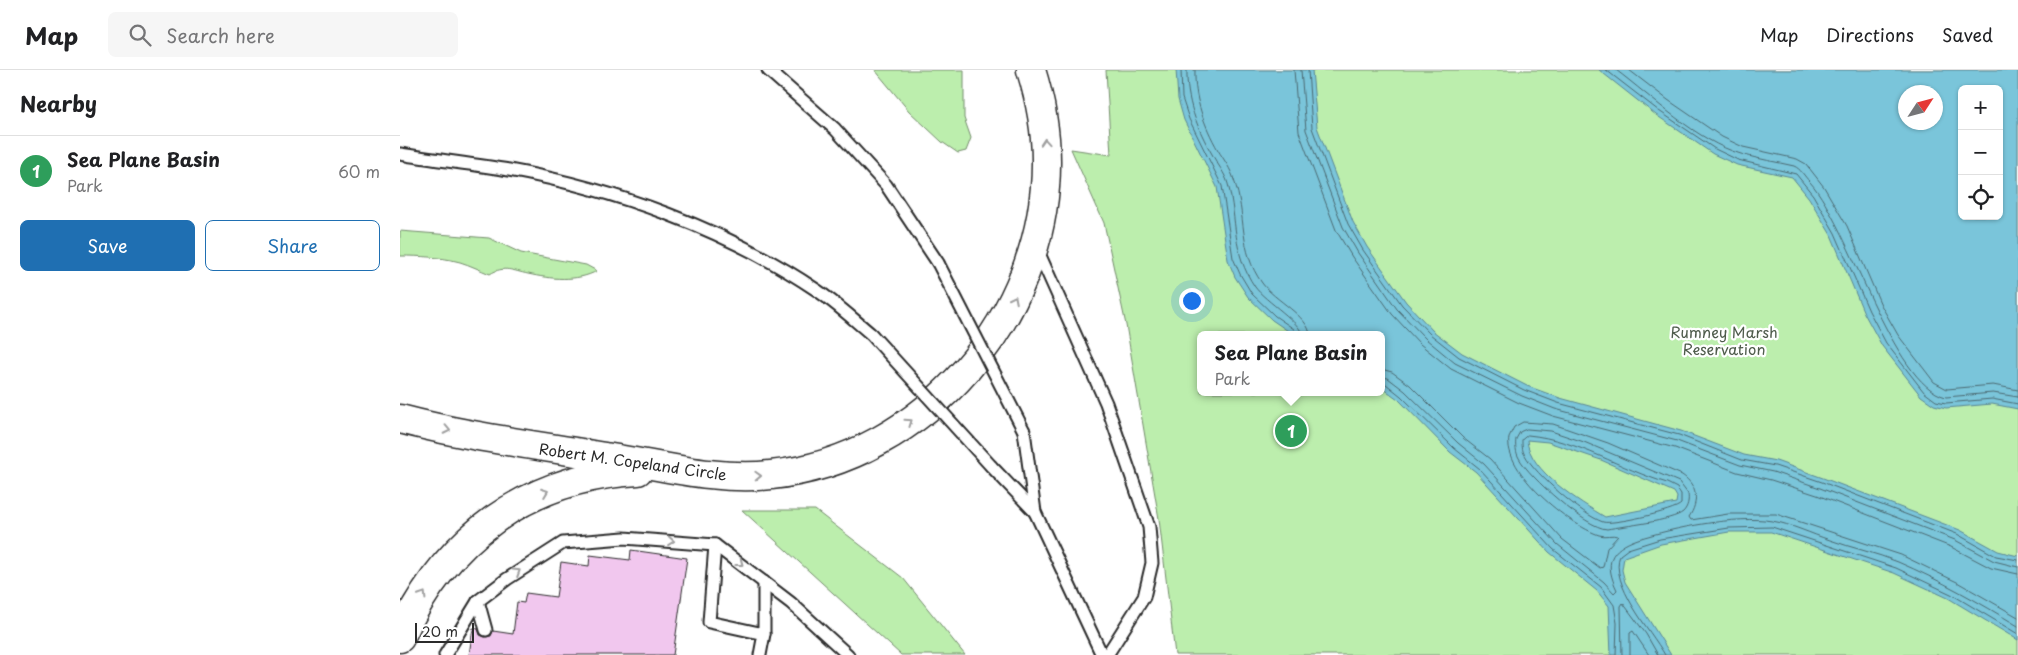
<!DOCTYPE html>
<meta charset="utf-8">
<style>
:root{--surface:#fff;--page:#f6f6f6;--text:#202124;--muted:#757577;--line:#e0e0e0;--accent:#1f6fb2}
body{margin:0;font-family:"Playpen Sans",sans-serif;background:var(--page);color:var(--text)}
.controls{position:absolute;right:15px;top:15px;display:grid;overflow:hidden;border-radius:8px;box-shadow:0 1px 4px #0004}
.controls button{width:45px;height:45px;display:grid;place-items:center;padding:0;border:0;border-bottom:1px solid var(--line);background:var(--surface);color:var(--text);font:25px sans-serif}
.compass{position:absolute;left:1498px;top:15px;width:45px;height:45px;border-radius:50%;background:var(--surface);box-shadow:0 1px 4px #0004;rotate:54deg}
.scale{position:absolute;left:15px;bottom:12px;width:59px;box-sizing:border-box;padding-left:5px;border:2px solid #2b2b2b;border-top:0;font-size:14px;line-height:18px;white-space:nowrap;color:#2b2b2b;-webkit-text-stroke:4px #fff;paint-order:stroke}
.you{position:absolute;left:791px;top:230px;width:18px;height:18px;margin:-12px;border:4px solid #fff;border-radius:50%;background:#1a73e8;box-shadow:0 0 0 8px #1a73e833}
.badge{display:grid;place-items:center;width:32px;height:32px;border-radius:50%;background:var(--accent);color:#fff;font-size:16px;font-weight:700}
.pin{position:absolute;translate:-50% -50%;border:2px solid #fff;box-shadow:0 1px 5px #0006}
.popup{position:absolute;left:797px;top:261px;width:188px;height:65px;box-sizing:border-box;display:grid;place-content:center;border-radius:8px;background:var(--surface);filter:drop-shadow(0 1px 4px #0005);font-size:16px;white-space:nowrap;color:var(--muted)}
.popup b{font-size:19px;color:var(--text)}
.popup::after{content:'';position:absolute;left:50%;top:100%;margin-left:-10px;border:10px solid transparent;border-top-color:var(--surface)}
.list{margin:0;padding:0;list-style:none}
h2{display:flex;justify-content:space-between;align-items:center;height:65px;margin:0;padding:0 20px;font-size:21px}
h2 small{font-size:16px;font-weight:400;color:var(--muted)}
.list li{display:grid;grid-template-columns:32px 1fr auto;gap:15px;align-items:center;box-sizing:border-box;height:70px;padding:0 20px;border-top:1px solid var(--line)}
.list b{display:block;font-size:19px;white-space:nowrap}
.list p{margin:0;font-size:16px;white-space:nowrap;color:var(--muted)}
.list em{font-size:16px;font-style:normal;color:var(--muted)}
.actions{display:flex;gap:10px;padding:15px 20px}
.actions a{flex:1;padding:11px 0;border:1px solid var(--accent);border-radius:8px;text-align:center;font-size:18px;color:var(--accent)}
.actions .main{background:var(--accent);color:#fff}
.icon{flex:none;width:28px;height:28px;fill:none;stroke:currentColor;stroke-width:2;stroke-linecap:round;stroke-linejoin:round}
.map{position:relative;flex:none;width:1618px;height:585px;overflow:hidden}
header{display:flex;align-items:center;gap:30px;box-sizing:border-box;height:70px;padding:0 25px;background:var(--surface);border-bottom:1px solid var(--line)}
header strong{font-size:24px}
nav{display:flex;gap:28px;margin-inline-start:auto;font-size:18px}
.search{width:350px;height:45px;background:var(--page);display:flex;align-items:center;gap:12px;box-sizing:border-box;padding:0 18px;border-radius:8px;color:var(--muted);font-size:19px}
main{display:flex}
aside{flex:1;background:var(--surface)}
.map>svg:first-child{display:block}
.green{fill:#bceead;stroke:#748c6c;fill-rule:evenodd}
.water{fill:#7ac5da;stroke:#5a8794;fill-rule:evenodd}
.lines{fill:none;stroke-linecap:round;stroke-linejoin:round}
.shore{stroke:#4b6971;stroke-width:1}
.building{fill:#f1c7ee;stroke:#2b2b2b}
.lane-casing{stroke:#2b2b2b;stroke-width:15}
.highway-casing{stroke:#2b2b2b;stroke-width:31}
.lane{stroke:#fff;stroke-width:11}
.highway{stroke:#fff;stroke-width:28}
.lane-bridge-casing{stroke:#2b2b2b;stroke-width:15;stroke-linecap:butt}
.lane-bridge{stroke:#fff;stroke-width:11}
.oneway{stroke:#a0a0a0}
.labels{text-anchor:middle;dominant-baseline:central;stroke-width:4.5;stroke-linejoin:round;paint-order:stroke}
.park-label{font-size:15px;fill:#4f5c4c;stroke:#fff}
.street-label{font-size:15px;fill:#2b2b2b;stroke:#fff}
</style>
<header>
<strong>Map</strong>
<div class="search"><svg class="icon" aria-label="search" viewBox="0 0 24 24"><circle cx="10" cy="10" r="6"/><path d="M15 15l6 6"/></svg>Search here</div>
<nav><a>Map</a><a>Directions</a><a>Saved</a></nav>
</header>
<main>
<aside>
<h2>Nearby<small></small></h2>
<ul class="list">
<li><span class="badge" style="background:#2e9e5b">1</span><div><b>Sea Plane Basin</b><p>Park</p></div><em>60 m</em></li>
</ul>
<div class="actions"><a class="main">Save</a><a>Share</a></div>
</aside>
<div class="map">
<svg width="1618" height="585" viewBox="0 0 1618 585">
<rect width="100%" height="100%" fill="#fff"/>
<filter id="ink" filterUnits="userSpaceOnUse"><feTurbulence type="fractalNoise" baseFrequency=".02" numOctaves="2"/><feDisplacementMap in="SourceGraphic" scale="10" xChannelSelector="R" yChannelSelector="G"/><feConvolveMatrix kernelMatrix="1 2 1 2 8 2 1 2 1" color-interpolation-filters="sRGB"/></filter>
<g filter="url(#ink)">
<!-- green -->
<g class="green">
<polygon points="475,0 564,0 564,48 571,68 566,81 558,83 542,72 509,41"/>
<path d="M706 0H1618V585H775L759 449 726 255 704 153 671 79 711 85ZM1562 19H1599V146H1562ZM1506 22H1536V52H1506ZM801 265H981V322H801Z"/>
<path d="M0 161 89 168 121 183 186 195 197 201C177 212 150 209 128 204 113 201 104 195 90 204 80 200 70 195 60 192 41 187 20 186 0 186Z"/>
<polygon points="342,440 415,440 503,508 565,585 501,585"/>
</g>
<!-- water -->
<g class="water">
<path d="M776 0H912L917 57 953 152 967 177 1006 232 1033 261 1062 283 1127 316 1160 328 1281 361 1344 385 1376 391 1423 408 1560 460 1598 481 1618 486V570L1548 528 1494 503 1371 462H1329L1261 474 1224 487 1222 500 1225 512 1271 585H1211L1209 536 1197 521 1149 482 1076 402 1050 382 998 329 981 317V265H894L872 250 848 227 835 207 828 190 817 117 784 50 778 29ZM1127 370 1148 372 1201 390 1274 422 1277 427 1276 433 1205 447C1180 432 1129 401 1127 370Z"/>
<path d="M1199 0H1618V339L1592 334 1546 338 1534 335 1521 326 1482 276 1464 243 1431 165 1409 128 1392 107 1337 95 1313 84 1256 45ZM1562 19H1599V146H1562ZM1506 22H1536V52H1506Z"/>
</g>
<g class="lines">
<!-- shore -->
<g class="shore">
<polyline points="781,0 782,28 789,49 822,116 833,188 840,204 852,224 875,246 894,259 896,265"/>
<path d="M787 0C786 30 797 58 812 84 817 94 825 103 828 114 838 152 831 181 855 217 865 231 902 253 902 265"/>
<path d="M795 0C794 28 804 55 818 80 824 90 831 99 834 110 847 146 838 180 862 213 874 230 909 246 910 265"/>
<polyline points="894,0 899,62 936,160 952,187 992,244 1020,274 1051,299 1119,333 1153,346 1275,378 1337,402 1371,410 1417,425 1551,477 1591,498 1618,504"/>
<polyline points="901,0 906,60 943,157 958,183 997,239 1026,269 1055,293 1122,326 1155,339 1277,371 1340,395 1373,402 1420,418 1555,470 1594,491 1618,497"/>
<polyline points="908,0 912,58 948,154 963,180 1002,235 1030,264 1059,287 1124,320 1158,333 1279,365 1342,390 1375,396 1422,412 1557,464 1596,486 1618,490"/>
<polyline points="1206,0 1259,41 1315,79 1338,90 1396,104 1413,125 1435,163 1469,241 1486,273 1524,322 1536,331 1546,333 1592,329 1618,334"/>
<path d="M1216 0C1253 28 1297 71 1341 84 1358 89 1377 92 1394 96 1401 99 1404 106 1410 112 1450 157 1492 314 1546 327L1593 323 1618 327"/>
<polyline points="1229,0 1268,30 1322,67 1343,77 1397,89 1406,94 1424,117 1447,156 1481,235 1498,265 1534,312 1547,319 1593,315 1618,320"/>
<path d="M981 299 992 302 1010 315 1063 368 1090 389 1162 469 1200 498 1203 497 1207 478 1218 466C1212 464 1205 467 1199 465 1169 455 1103 402 1109 367L1114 357 1123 352 1153 354 1208 373 1282 405C1298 416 1299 432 1289 447L1291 450 1328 444H1376L1501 485 1557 512 1618 547"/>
<path d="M981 307 988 308 1005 321 1058 373 1084 394 1157 474 1204 512 1214 523 1217 520C1204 493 1209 479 1238 469 1273 458 1337 445 1372 451 1391 454 1411 464 1430 470 1452 478 1476 483 1498 492 1540 510 1579 532 1618 556"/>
<polyline points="981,313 986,314 1001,326 1054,378 1080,399 1153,479 1201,517 1214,535 1217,553 1216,585"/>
<path d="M1127 359 1151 361 1184 372 1279 412 1288 424C1289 430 1288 437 1283 442 1272 451 1223 456 1207 459 1186 458 1129 407 1119 388 1116 383 1115 375 1116 369L1120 362Z"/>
<path d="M1128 365C1179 370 1220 399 1267 413L1277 418 1281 424V434C1275 441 1212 455 1203 452 1182 445 1135 404 1125 385 1122 381 1122 375 1122 370Z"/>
<polyline points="1222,585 1221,536 1223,533 1246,564 1258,585"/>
<polyline points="1230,585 1230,563 1233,561 1249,585"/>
<path d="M1265 585C1250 559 1209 514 1220 485L1228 479 1260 469 1329 458 1372 457 1496 498 1551 524 1618 564"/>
</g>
</g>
<!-- building -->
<polygon class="building" points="231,480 287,488 273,585 69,585 73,558 78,559 80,565 85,567 91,566 93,561 113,564 117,532 124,533 126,523 156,527 161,492 189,496 190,485 230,490"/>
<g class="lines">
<!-- lane casing -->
<g class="lane-casing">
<g id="lane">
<polyline points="368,0 435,59 486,115 538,193"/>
<path d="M0 84C36 90 73 94 109 100 214 119 326 159 415 219 435 232 453 249 471 264"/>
<polyline points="637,179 706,333 749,457 752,493 744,527 707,585"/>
<polyline points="624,361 635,442 702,585"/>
<polyline points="591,396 635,442"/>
<polyline points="315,475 309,552 364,564"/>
<polyline points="78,531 86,560"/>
<polyline points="45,585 78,531 107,509 163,473 224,468 315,475 391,533 448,585"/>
<polyline points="360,585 364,564 364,512"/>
</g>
</g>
<!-- highway casing -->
<g class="highway-casing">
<g id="highway">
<path d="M0 349C68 367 137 375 205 387 260 395 315 411 371 405 525 389 647 245 646 91 646 61 640 29 631 0"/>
<path d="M0 568C45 468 128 407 238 401"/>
</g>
</g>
<!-- lane -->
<use href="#lane" class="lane"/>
<!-- highway -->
<use href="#highway" class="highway"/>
<!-- lane-bridge casing -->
<g class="lane-bridge-casing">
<g id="lane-bridge">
<polyline points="538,193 624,361"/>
<polyline points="471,264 591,396"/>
</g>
</g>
<!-- lane-bridge -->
<use href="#lane-bridge" class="lane-bridge"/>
</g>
<!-- one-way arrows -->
<defs><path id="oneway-chevron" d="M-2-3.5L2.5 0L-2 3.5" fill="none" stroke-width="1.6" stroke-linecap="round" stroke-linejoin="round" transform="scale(1.25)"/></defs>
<g class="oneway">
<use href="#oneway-chevron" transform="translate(645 72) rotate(-94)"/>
<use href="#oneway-chevron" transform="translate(614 229) rotate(-63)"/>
<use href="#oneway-chevron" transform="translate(509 352) rotate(-35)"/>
<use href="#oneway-chevron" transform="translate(47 360) rotate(12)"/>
<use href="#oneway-chevron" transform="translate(358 406) rotate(-2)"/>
<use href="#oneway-chevron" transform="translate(145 422) rotate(-21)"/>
<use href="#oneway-chevron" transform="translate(271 471) rotate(5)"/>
<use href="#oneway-chevron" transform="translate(340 493) rotate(37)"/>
<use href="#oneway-chevron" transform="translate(117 502) rotate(-32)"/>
<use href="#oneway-chevron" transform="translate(23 525) rotate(-58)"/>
</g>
</g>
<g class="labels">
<!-- park labels -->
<g class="park-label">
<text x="1324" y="261">Rumney Marsh<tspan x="1324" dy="17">Reservation</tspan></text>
</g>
<!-- street labels -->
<g class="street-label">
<text transform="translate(233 391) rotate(8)">Robert M. Copeland Circle</text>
</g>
</g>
</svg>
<div class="controls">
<button>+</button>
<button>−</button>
<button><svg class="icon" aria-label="locate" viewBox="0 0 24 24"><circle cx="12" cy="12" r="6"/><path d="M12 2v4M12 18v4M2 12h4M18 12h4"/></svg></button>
</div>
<svg class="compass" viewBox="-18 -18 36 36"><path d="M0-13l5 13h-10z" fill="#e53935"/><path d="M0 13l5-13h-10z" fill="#757577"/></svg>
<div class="scale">20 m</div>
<div class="you"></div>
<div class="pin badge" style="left:891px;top:361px;background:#2e9e5b">1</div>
<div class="popup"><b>Sea Plane Basin</b>Park</div>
</div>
</main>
